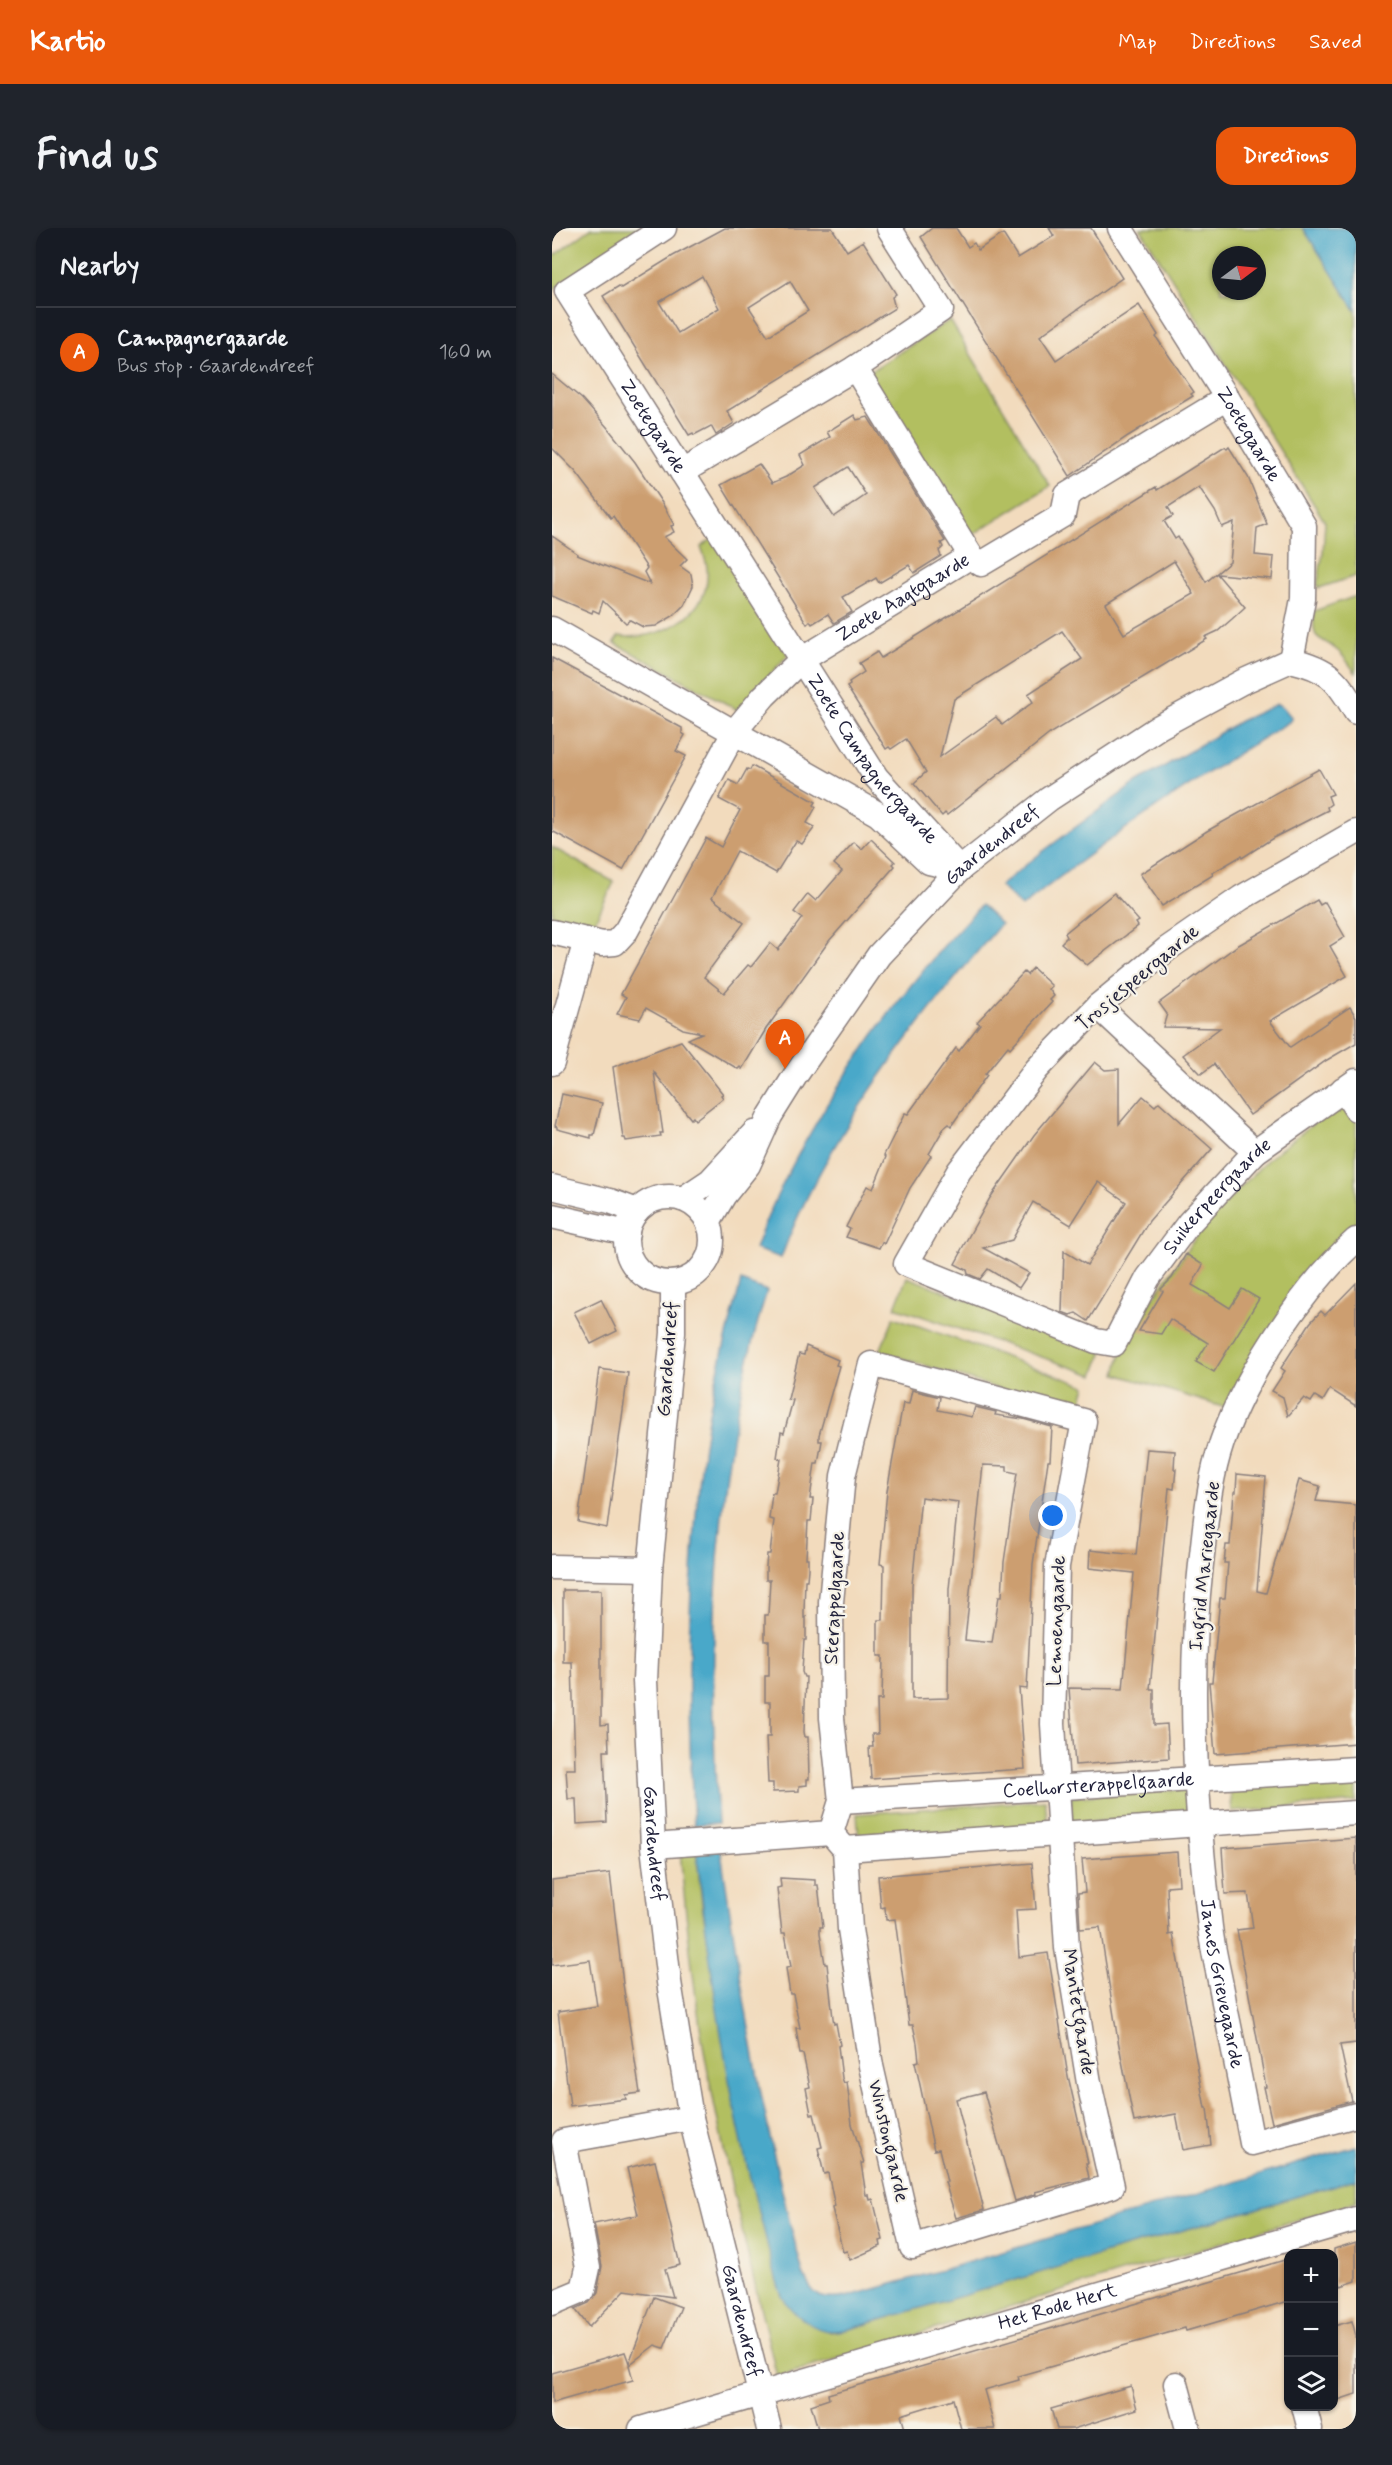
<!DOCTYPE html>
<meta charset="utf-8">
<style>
:root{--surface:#171b24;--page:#20242c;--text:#f1f3f6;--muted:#9ea1a6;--line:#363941;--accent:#ea580c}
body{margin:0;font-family:Mynerve,sans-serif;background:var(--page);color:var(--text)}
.controls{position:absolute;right:18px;bottom:18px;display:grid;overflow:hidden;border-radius:12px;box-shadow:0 2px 4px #0004}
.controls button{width:54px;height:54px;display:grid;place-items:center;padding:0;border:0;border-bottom:2px solid var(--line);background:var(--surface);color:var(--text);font:30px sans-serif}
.compass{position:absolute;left:660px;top:18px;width:54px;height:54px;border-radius:50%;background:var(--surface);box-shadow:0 2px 4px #0004;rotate:74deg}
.you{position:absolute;left:501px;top:1288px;width:21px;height:21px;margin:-15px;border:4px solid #fff;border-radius:50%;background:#1a73e8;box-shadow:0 0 0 9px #1a73e833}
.badge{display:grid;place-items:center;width:39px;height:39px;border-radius:50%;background:var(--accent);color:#fff;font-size:20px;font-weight:700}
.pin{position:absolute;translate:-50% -50px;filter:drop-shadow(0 2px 3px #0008)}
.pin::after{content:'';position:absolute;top:32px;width:21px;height:18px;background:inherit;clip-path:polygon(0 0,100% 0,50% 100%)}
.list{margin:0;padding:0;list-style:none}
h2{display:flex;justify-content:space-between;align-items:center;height:78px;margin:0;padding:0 24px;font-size:26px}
h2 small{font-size:20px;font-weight:400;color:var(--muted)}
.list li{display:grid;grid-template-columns:39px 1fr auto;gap:18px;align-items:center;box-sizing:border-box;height:90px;padding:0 24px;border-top:2px solid var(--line)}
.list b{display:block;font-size:22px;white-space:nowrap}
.list p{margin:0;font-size:20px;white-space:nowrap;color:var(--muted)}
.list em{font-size:20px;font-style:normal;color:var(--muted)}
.icon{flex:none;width:33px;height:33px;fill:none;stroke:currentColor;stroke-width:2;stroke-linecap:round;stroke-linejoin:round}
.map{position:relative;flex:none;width:804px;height:2201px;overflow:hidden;border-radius:18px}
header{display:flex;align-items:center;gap:36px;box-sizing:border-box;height:84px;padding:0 30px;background:var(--accent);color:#fff}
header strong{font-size:28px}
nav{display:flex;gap:33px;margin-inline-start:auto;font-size:21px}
.intro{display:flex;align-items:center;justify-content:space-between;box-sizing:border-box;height:144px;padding:0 36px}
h1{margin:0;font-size:42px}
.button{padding:15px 27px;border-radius:18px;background:var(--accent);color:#fff;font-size:21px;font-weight:700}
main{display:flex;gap:36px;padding:0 36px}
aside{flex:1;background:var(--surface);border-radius:18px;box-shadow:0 2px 4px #0004}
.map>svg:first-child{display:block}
.green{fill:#b2bf61;stroke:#6a704e;stroke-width:1.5;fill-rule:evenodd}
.water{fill:#4aa8c9;stroke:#366582;stroke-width:1.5}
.building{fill:#cc9e6f;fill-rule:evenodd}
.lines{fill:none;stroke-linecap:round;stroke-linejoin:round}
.minor-casing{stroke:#8a7e7c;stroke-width:27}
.minor{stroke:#fff;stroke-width:24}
.labels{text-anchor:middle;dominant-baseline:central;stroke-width:4.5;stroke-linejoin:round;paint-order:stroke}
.street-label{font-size:20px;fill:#22223b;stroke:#f7f3e8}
</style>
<header>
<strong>Kartio</strong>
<nav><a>Map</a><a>Directions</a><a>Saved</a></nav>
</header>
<div class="intro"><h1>Find us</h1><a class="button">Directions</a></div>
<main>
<aside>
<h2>Nearby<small></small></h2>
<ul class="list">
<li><span class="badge">A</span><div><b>Campagnergaarde</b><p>Bus stop · Gaardendreef</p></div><em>160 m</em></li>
</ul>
</aside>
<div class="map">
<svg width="804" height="2201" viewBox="0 0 804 2201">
<rect width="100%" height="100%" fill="#f7f3e8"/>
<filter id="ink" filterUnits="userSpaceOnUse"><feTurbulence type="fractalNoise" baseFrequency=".0167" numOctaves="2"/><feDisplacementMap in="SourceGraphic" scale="12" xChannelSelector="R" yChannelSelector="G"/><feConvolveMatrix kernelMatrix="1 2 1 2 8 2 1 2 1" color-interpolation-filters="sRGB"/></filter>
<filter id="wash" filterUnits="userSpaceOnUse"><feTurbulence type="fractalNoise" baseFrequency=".008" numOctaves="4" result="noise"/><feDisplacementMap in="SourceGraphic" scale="24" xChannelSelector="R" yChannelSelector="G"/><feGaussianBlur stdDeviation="1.35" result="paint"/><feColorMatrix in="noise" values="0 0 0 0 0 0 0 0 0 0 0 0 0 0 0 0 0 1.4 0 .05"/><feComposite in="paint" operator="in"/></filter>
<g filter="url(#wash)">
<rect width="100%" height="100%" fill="#f2dbbd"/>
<!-- green -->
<g class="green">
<polygon points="40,0 90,0 0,62 0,29"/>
<path d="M588 0H751L804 83V348L767 360 765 357 771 325 773 294ZM669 27H705V63H669Z"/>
<polygon points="398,92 498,258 417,309 317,144"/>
<path d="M166 307 236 427 186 482 62 415 67 408C106 414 160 387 155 341 155 334 151 326 149 319Z"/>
<path d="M804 368V445C798 438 793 429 786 423 766 405 760 418 762 383Z"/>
<polygon points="0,619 62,654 40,699 0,691"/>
<polygon points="791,873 804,893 804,998 757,1047 674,1180 564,1146 570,1122 599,1073 654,995 717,930"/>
<polygon points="355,1049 551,1123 542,1147 343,1079"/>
<polygon points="342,1089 534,1158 526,1186 328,1123"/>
<polygon points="804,1550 804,1574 680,1584 678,1559"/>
<polygon points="634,1561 636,1588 520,1595 519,1569"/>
<polygon points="493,1572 496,1597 307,1613 305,1586"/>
<path d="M144 1619 150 1676 184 1885 200 1957 230 2068 243 2085 269 2101 279 2104 298 2101 804 1951V1974L225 2149C199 2040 172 1932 152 1823 141 1757 134 1690 128 1623Z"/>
</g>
<!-- water -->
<g class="water">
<polygon points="751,0 804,0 804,83"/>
<path d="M725 476 731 479 740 490 737 494C645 550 553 611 470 679L448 658 490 624 581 557 688 493Z"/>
<path d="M429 677 449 696C366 792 273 909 229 1030L203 1021C216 984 234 948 253 914 302 827 360 749 429 677Z"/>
<path d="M189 1053 215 1063C162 1230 155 1422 166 1595L142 1597C133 1463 135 1328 155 1196 163 1147 177 1101 189 1053Z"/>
<path d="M168 1617C189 1761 212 1904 251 2045 261 2069 269 2073 294 2069L397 2040 804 1918V1951L298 2101C293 2102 286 2103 280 2103 261 2103 238 2084 230 2068 221 2046 215 2012 208 1988 175 1869 158 1742 144 1619Z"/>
</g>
<g id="blocks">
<!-- building -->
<g class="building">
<path d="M173 0H280L295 23 311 13 344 66 340 69 343 80 175 183 182 195 164 207 159 198 142 207 141 205 137 207 51 68 67 58 69 60 121 28ZM150 48 167 80 126 105 107 74ZM238 53 256 83 216 108 197 79Z"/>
<polygon points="380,0 404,0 416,19 422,15 426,22 451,6 466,30 502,8 497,0 539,0 570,50 488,108 504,132 587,77 606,107 604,109 642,164 639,166 641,168 576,208 518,248 369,9"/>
<polygon points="0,146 30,171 55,199 83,234 110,275 122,297 119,298 122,304 112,309 135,331 128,338 139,346 141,358 132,377 121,388 104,398 91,399 78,392 74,395 51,373 47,385 41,382 40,385 0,368 0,308 26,326 25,327 98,356 92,344 95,340 61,288 59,290 24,244 0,220"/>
<path d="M302 187 305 192 316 189 393 313 389 315 391 319 387 323 389 328 362 345 357 337 327 355 324 350 291 369 300 384 282 395 276 386 260 396 258 393 255 396 169 257 207 236 220 255 234 249 253 237 248 227 278 209 275 204ZM296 239 314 267 282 289 263 260Z"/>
<path d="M673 219 675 221 677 219 696 249 715 296 705 300 703 327 722 329 720 351 665 346 693 379 680 391 666 403 653 409 655 411 500 504 395 587 393 585 390 588 362 555 374 544 354 511 339 521 337 519 334 521 295 459 298 457 297 454 312 444 307 435 325 424 329 430 360 411 604 259 605 262ZM647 259 663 283 670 299 682 294 678 334 654 354 626 309 623 311 612 293 621 288 616 279ZM622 333 642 366 572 406 554 376ZM510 403 530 431 476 466 481 474 450 497 444 489 388 529 402 471Z"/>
<polygon points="0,430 130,500 130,505 133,507 124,523 134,528 71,642 0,603"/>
<polygon points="200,538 264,574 262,577 264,579 255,595 263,599 250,616 244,613 224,645 185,623 160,670 192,695 152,749 172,765 196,737 199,739 218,715 226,722 250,690 242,684 256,666 264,673 290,643 282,636 302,614 310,621 319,611 343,634 341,636 343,638 277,713 214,801 190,841 188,839 186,841 136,811 150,805 131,801 94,780 88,791 65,786 74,769 69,766 154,610 169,619 188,582 167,571 177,552 186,557 195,541 198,542"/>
<polygon points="767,541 781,566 776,568 779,576 775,579 776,582 721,610 690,630 689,628 660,645 661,647 610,678 588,646 655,603"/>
<polygon points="562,665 587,693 584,695 586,698 535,737 509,715 515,709 513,705"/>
<polygon points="765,672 768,677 773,674 793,709 778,718 795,748 718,793 738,819 798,779 804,789 804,815 775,832 698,887 662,836 649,846 631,827 668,800 611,799 615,786 607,775 685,718"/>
<polygon points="481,740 500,758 497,761 502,768 498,772 500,774 458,820 456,818 433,846 435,847 399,898 397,896 392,900 377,926 379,928 358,960 332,1016 330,1014 327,1020 294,1009 298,1001 294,999 315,958 321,961 334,929 332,927 353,885 356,886 404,820 407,823 428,796 425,794 472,744 475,747"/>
<polygon points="129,813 171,866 169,867 171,870 143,892 141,889 139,891 102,844 111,905 108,905 109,908 74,913 73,910 71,910 61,839"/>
<polygon points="543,834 553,842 567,841 567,896 591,868 603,878 607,874 660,921 597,993 536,1093 524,1085 518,1087 510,1084 512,1023 535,1037 574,974 546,954 519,997 481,974 460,1012 431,1020 477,1045 467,1060 436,1041 428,1051 416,1046 415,1042 403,1036 409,1025 408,1024 438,970 482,907"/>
<polygon points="10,866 50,875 42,907 39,907 39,910 5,901 5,899 3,898"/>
<polygon points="634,1026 651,1037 640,1057 659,1068 678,1080 690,1061 707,1071 662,1144 644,1134 656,1115 618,1091 609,1106 587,1103 611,1063 609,1061 620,1050"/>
<polygon points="804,1055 804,1178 778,1161 771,1173 763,1168 759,1174 752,1170 736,1188 731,1169 720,1163 733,1143 729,1140 758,1095 769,1083 773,1087"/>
<polygon points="49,1071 65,1103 39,1116 22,1084"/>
<polygon points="254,1118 286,1132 284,1137 287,1138 267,1207 267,1213 270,1213 266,1235 263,1235 258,1271 261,1271 259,1293 256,1293 254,1330 256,1330 256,1341 255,1352 253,1352 252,1384 252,1390 254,1389 254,1412 252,1412 250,1444 252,1449 254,1449 252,1504 253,1509 256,1509 257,1551 255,1551 255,1557 247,1558 247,1563 221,1564 221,1555 216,1555 214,1509 218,1509 218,1474 213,1474 213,1448 217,1448 217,1413 213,1413 213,1387 216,1387 218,1352 214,1352 214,1339 215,1326 218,1326 222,1292 217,1291 220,1265 223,1265 229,1231 225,1230 229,1204 232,1205 241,1172 236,1171 247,1126 252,1127"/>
<polygon points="47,1141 76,1145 55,1300 26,1294"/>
<path d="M360 1162 388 1169 386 1182 420 1189 423 1179 444 1184 443 1187 471 1191 500 1199 498 1233H496L481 1336 475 1461 467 1460 473 1541 319 1551 317 1519H321L320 1506H326L325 1472H330L331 1428H326V1392H331L332 1337 328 1336 335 1263 351 1175 357 1176ZM431 1237 455 1238V1243L465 1245 452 1334 450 1368H447L440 1415 413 1412ZM369 1269 406 1274 397 1361 396 1470 360 1471V1357Z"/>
<polygon points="595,1221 623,1223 622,1241 624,1241 622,1261 617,1260 598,1461 602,1461 602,1497 615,1496 617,1530 523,1537 517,1460 571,1461 582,1345 537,1340 538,1322 584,1327"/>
<polygon points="685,1246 714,1249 705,1363 714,1365 747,1252 768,1258 764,1273 804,1277 804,1515 663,1526 657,1454 660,1454 668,1370 673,1370 676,1335 672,1335 674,1317 678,1317 682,1264 684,1264"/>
<polygon points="11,1362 49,1362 49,1497 56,1496 57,1523 52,1523 55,1594 25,1596 24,1571 16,1571 14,1541 23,1541 20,1434 11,1434"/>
<polygon points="804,1610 804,1815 788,1817 800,1873 720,1895 712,1859 714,1859 685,1702 701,1700 696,1665 673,1666 670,1620"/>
<polygon points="625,1624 627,1657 615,1658 617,1707 621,1706 650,1864 653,1880 655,1880 659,1917 631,1922 624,1886 582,1894 565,1807 548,1699 528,1701 526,1665 533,1664 530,1631"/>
<polygon points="480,1635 484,1681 464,1682 467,1729 496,1725 516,1848 536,1935 534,1935 537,1950 483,1964 484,1966 463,1973 432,1864 404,1871 432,1982 404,1990 393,1954 395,1954 387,1921 382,1922 363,1834 367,1833 365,1815 361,1797 357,1797 343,1691 334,1692 333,1679 329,1680 326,1648"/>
<polygon points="58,1645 71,1756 88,1865 73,1867 74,1871 18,1878 6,1784 45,1778 38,1732 0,1737 0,1652"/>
<polygon points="228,1650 263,1652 263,1657 266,1657 271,1699 268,1699 268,1705 273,1736 275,1736 281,1790 282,1796 284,1795 288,1817 286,1818 290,1850 292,1855 295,1854 300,1896 312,1935 309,1935 314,1967 317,1967 318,1972 321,1971 331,2012 328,2013 329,2018 298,2032 295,2023 291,2024 280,1980 283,1979 276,1945 272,1946 266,1920 270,1919 262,1886 259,1886 254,1860 258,1859 251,1826 248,1826 244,1800 248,1800 241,1766 238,1766 234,1740 239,1739 233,1705 230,1705 225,1660 229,1659"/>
<polygon points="103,1933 128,2037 113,2041 121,2069 73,2062 37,2099 23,2081 37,2075 45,2065 50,2038 42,1996 86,1987 75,1940"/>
<polygon points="804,2014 804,2053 789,2058 788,2055 782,2056 782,2021"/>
<polygon points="736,2031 736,2073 634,2103 633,2100 602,2109 466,2148 467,2152 432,2162 443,2201 409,2201 401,2171 349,2187 353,2201 266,2201 259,2177 277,2171 276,2166"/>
<polygon points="102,2069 129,2079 112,2120 103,2117 77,2137 81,2152 0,2175 0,2145 73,2124 77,2135"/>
<polygon points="800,2093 804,2108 804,2166 786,2172 782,2154 782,2098"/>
<polygon points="579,2158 585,2181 521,2201 505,2201 499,2181"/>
</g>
</g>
</g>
<g filter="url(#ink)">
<use href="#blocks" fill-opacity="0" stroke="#8a7e7c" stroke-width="1.5"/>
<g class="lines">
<!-- minor casing -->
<g class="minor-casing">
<g id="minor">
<path id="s1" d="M112 0 15 63 324 549 408 641"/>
<path id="s2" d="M568 0 675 170 752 298 751 371 739 432"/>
<polyline points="303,140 419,328"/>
<polyline points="130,244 303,140 389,82 337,0"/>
<polyline points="0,401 326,586 377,634 408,641"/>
<path d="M739 432C777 441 785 451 804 484"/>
<path id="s3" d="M804 604 689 670 615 721 546 778 485 841 407 943 354 1036 544 1113 562 1116 596 1050 637 995 703 924 804 853"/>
<path id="s4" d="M0 704 50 716 63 715 74 703 183 503 212 468 249 432 419 328 429 336 511 287 515 267 675 170"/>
<polyline points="546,778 703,924"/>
<polyline points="0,835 34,712"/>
<polyline points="791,861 804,881"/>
<polyline points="0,959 58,973 85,983"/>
<circle cx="117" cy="1012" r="43"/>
<polyline points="131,971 158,953 202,905"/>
<polyline points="0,988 75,1005"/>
<path id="s5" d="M156 994 172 967 196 937 218 888 243 848 327 727 408 641 497 571 607 499 690 454 739 432"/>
<path id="s6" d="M804 1012C750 1060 686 1157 666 1227 656 1262 653 1300 649 1336 635 1456 644 1580 658 1699 661 1724 668 1749 672 1774 682 1821 691 1868 700 1915L804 1887"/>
<path id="s7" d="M121 1055V1105L98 1341 93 1453 101 1618 117 1754 139 1890 217 2201"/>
<polygon points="319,1136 532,1193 505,1338 501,1496 515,1720 537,1855 560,1958 360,2019 319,1838 298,1701 293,1621 279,1605 289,1573 280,1490 279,1374 291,1248"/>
<polyline points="0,1339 98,1341"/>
<path id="s8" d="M289 1573 804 1541"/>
<polyline points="101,1618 279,1605"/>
<polyline points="293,1621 804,1585"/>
<polyline points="0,2075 31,2062 36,2040 12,1913 139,1890"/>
<polyline points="624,2156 636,2201"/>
<polyline points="752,2178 758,2201"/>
<path id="s9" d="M89 2201 804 1991"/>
</g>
</g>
<!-- minor -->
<use href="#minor" class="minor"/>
</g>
</g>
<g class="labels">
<!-- street labels -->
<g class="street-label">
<text stroke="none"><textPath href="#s1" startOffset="276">Zoetegaarde</textPath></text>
<text stroke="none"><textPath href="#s2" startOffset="243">Zoetegaarde</textPath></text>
<text stroke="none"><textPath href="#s4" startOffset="525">Zoete Aagtgaarde</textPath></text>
<text stroke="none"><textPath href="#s1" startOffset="675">Zoete Campagnergaarde</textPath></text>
<text stroke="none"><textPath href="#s5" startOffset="476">Gaardendreef</textPath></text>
<text transform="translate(586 750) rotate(-40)">Trosjespeergaarde</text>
<text stroke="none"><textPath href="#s3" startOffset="1040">Suikerpeergaarde</textPath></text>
<text transform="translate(116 1131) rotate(-86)">Gaardendreef</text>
<text transform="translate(653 1338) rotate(-84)">Ingrid Mariegaarde</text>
<text transform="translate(283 1370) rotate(-87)">Sterappelgaarde</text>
<text transform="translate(505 1393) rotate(-88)">Lemoengaarde</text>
<text stroke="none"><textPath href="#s8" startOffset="258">Coelhorsterappelgaarde</textPath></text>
<text stroke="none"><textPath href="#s7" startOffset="562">Gaardendreef</textPath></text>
<text stroke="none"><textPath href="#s6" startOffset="790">James Grievegaarde</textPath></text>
<text transform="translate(526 1784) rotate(81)">Mantetgaarde</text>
<text transform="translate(336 1913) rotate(77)">Winstongaarde</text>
<text stroke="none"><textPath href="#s9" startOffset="434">Het Rode Hert</textPath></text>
<text stroke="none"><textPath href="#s7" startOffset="1048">Gaardendreef</textPath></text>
</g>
</g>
</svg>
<div class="controls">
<button>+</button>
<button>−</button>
<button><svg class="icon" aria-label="layers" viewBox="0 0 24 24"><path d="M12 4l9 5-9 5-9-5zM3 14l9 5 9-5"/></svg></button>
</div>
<svg class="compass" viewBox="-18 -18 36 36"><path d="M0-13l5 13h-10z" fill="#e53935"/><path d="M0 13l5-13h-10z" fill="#9ea1a6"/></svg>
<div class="you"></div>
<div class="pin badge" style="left:233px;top:841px">A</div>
</div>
</main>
